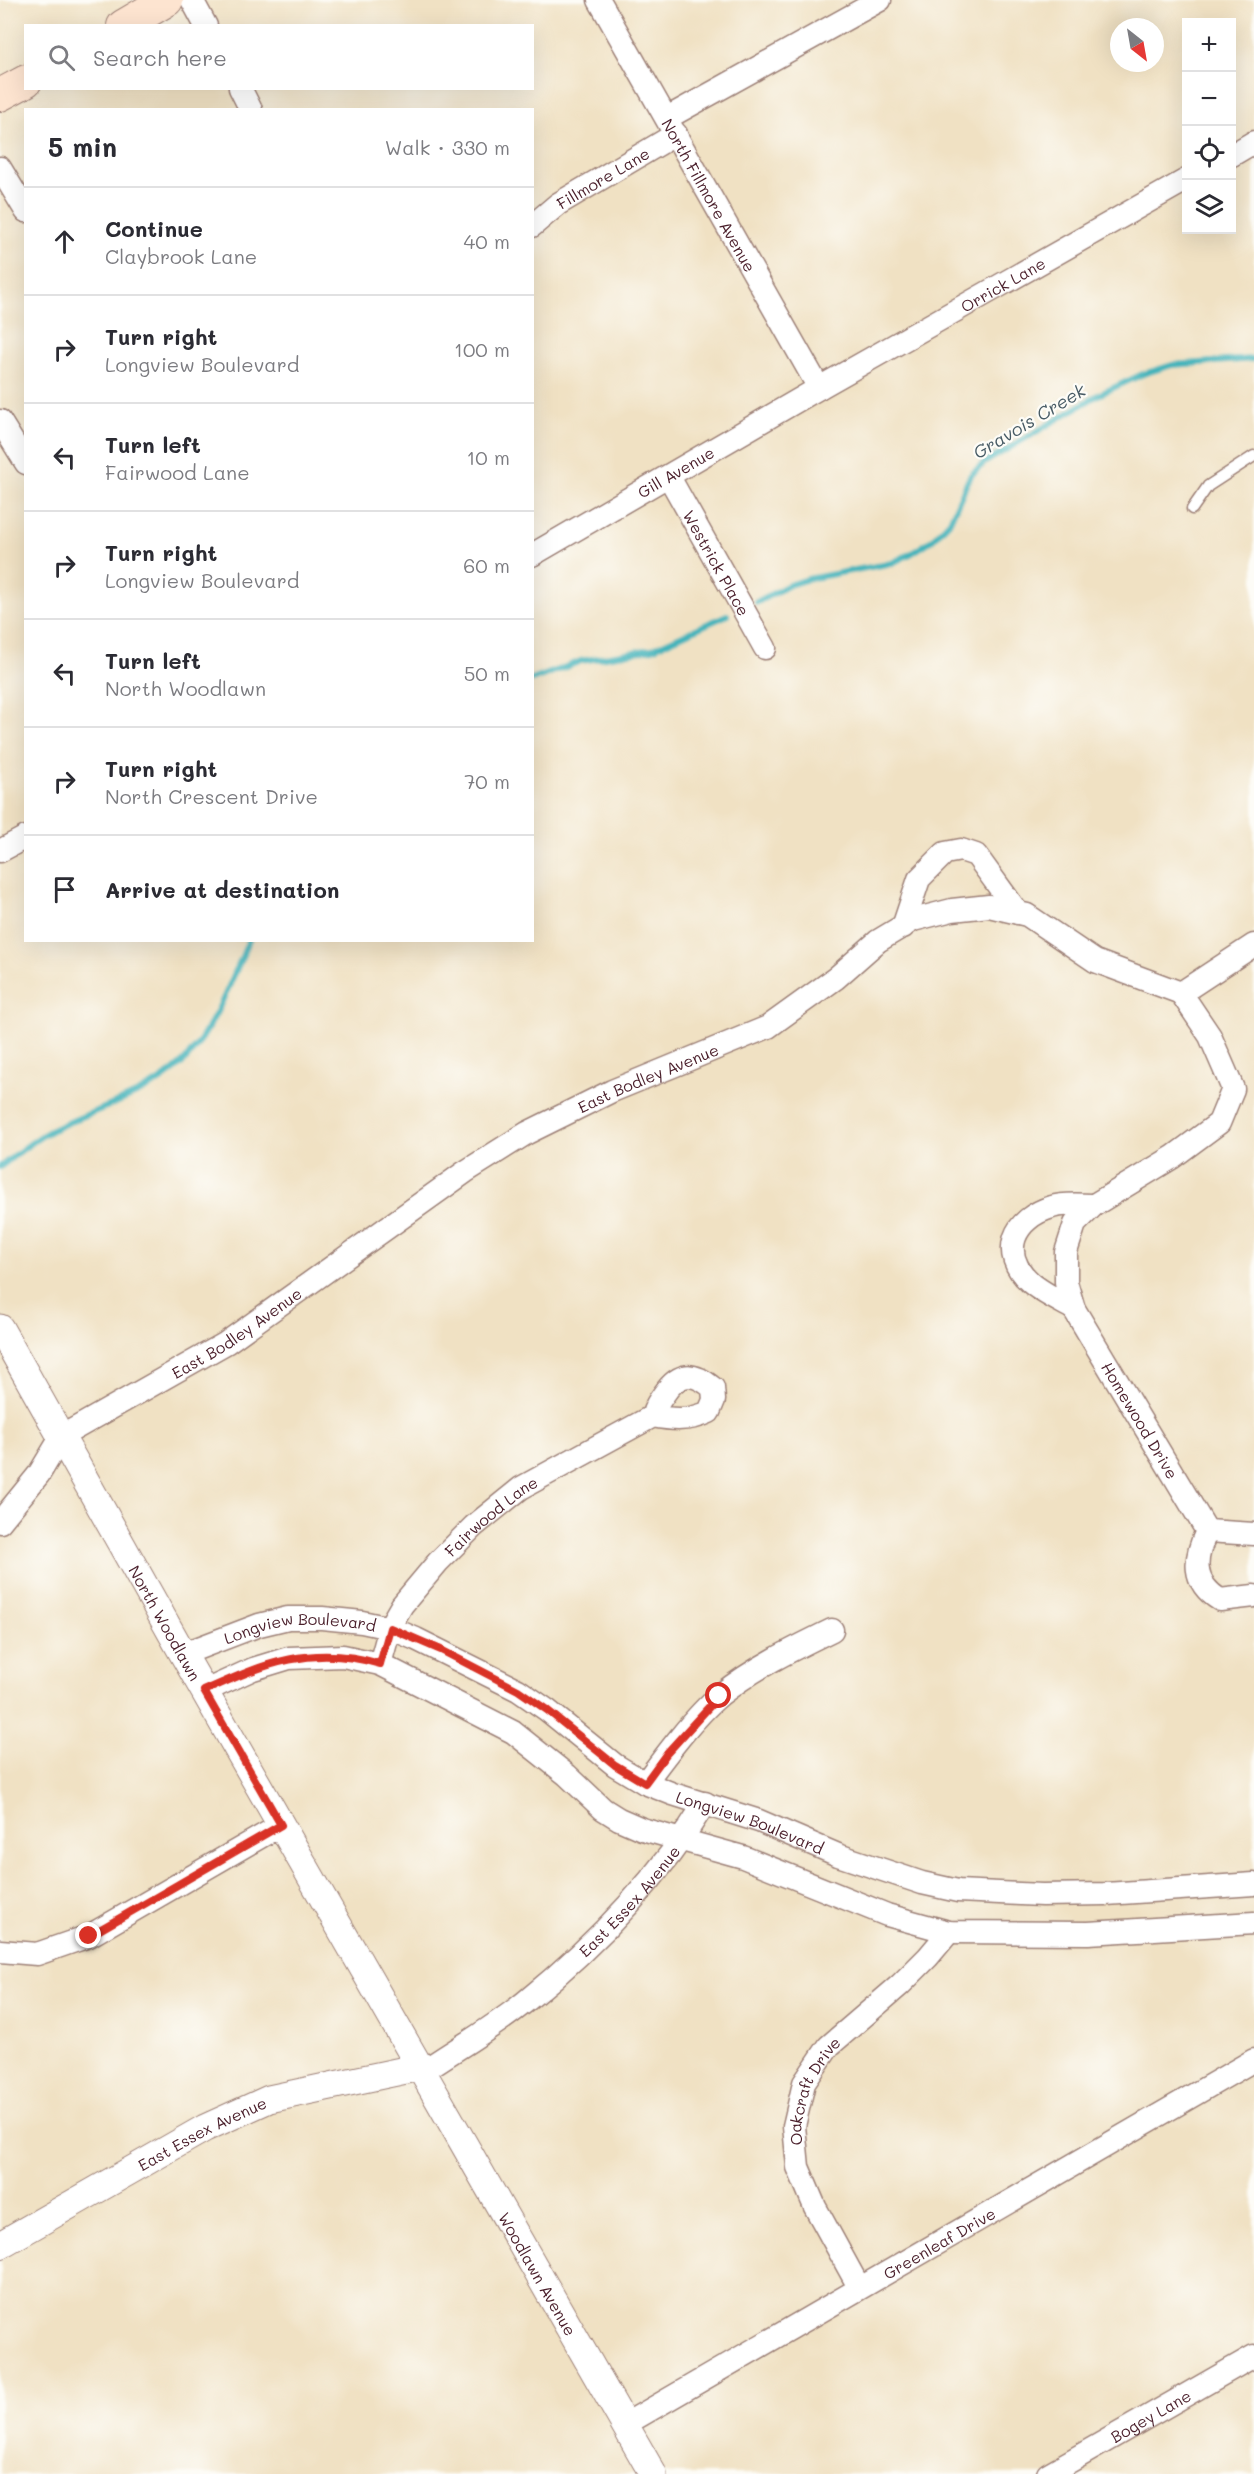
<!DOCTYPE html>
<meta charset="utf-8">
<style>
:root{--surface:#fff;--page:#f7f7f7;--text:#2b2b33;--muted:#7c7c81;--line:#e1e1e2}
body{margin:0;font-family:Mali,sans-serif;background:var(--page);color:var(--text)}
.controls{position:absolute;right:18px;top:18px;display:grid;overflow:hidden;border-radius:0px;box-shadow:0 6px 24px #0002}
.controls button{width:54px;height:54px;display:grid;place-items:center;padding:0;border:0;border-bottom:2px solid var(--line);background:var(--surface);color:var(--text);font:30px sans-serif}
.compass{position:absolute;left:1110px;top:18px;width:54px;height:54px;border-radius:50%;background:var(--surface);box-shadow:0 6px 24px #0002;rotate:149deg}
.stop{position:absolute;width:18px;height:18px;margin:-14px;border:4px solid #d93025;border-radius:50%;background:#fff}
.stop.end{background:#d93025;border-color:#fff;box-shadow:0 2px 6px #0008}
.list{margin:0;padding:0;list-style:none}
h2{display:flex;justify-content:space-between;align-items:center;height:78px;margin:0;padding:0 24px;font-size:26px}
h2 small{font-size:20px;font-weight:400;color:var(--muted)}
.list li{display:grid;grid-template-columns:39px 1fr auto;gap:18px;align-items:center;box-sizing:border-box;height:108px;padding:0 24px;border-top:2px solid var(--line)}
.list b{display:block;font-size:22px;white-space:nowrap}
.list p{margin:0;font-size:20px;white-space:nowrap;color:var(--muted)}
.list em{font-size:20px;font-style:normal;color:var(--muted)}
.icon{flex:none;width:33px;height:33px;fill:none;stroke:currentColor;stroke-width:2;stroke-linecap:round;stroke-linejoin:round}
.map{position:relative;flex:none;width:1254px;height:2474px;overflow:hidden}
.search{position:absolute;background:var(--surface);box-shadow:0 6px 24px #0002;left:24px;top:24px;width:510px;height:66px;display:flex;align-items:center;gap:15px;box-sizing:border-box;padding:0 21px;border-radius:0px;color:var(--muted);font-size:22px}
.panel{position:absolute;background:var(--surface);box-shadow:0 6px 24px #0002;left:24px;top:108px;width:510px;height:834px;border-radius:0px}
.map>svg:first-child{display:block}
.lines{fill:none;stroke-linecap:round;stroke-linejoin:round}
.stream{stroke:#44b4bb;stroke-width:6}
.service-casing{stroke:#9d8077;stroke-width:13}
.minor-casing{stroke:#9d8077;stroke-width:25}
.tertiary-casing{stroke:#9d8077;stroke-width:29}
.secondary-casing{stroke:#9d8077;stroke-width:34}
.service{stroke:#fff;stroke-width:10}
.minor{stroke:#fff;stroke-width:22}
.tertiary{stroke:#fff;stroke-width:27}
.secondary{stroke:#fde4d0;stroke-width:32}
.route{stroke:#d93025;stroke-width:8}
.labels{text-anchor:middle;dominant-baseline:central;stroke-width:4.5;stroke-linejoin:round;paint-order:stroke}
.street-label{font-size:16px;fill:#4a1f2b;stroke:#fdfcf7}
.water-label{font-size:18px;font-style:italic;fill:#485b65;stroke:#fdfcf7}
</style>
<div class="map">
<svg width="1254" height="2474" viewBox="0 0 1254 2474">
<rect width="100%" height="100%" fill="#fdfcf7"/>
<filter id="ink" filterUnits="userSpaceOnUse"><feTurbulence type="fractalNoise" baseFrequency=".0167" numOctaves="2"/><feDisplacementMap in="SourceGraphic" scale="12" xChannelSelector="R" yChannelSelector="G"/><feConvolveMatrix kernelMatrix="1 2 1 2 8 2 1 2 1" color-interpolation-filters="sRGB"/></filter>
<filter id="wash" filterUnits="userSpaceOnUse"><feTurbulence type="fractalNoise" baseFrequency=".008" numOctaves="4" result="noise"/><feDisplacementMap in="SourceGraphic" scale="24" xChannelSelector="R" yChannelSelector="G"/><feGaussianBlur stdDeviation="1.35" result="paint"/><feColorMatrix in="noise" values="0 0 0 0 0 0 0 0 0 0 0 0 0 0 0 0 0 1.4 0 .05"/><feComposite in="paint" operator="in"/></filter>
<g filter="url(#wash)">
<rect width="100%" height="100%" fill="#f0e1c3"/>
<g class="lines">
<!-- stream -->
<g class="stream">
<polyline points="757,602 789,585 808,579 892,563 912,553 932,540 950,521 970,476 984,463 1098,395 1143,374 1172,365 1254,359"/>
<polyline points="532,680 581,661 652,649 727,615"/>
<path d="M0 1167C17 1154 34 1139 52 1130 96 1108 145 1098 181 1064 210 1037 233 977 249 940"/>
</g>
</g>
</g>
<g filter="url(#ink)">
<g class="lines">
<!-- service casing -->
<g class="service-casing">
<polyline id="service" points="1192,509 1208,486 1254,456"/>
</g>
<!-- minor casing -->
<g class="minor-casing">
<g id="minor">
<polyline points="192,0 206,26"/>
<path id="s1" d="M599 0 819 388"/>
<polyline points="240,88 251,110"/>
<polyline points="667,118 880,0"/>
<polyline points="1232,155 1254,142"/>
<polyline points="0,168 26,211"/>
<path id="s2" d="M532 226 558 204 676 134"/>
<polyline points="0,421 26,463"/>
<path id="s3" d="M669 477 765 648"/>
<path id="s4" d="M532 555 819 388 1186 180"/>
<polyline points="0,851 26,837"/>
<polyline points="903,927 919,879 945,853 961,850 976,855 1018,913"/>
<path id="s5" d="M1181 993 1210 1036 1233 1089 1219 1123 1173 1157 1094 1205 1075 1224 1066 1252V1282L1074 1309 1207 1531"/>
<polyline points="1181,993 1254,945"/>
<path d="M1074 1309C1060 1301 1042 1293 1030 1282 998 1253 1014 1218 1052 1207 1064 1203 1081 1205 1094 1205"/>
<path id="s6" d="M0 1522 39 1474 62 1436 226 1343 465 1172 527 1133 612 1091 768 1027 836 978 878 941 913 920 952 910 989 906 1027 915 1095 961 1181 993"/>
<path d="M1207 1531C1194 1558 1191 1582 1220 1600L1254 1596"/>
<polyline points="1207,1531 1254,1534"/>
<path id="s7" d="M183 1654 259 1625 288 1618H322L362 1622 390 1628 416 1639 518 1690 547 1710 615 1765 645 1783 673 1794 759 1821 838 1855 922 1883 958 1891 1042 1895 1106 1894 1254 1884"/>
<path id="s8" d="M380 1664 391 1624 402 1605 438 1562 474 1526 521 1488 653 1416C654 1408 659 1401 664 1394 679 1372 693 1371 713 1388L714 1400 709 1412C690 1421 673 1420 653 1416"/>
<polyline points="205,1691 253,1669 289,1658 343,1656 380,1664 513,1732 567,1775 603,1809 619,1819 642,1829 743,1857 887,1915 949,1932 1088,1933 1254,1923"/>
<path d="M645 1783C665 1756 694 1717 720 1695 754 1668 793 1649 832 1630"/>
<polyline points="0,1951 37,1954 89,1936 281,1825"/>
<path id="s9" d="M422 2072C456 2049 493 2028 525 2002 594 1946 658 1880 705 1803"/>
<path id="s10" d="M859 2287 815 2207 798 2167 794 2126 804 2083 829 2046 900 1985 928 1957 949 1932"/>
<path id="s11" d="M624 2425 1254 2060"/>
<path id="s12" d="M1048 2474 1254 2356"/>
</g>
</g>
<!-- tertiary casing -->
<g class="tertiary-casing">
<g id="tertiary">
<path id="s13" d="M0 1328 183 1654 653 2474"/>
<path id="s14" d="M0 2245 205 2128 269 2099 420 2067"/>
</g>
</g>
<!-- secondary casing -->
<g class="secondary-casing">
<g id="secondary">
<polyline points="123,26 167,0"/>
<polyline points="0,95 26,81"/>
</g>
</g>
<!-- service -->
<use href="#service" class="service"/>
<!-- minor -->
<use href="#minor" class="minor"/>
<!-- tertiary -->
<use href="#tertiary" class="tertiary"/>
<!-- secondary -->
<use href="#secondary" class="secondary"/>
</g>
</g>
<g class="lines" filter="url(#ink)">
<!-- route -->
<path class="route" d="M89 1936 281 1825 204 1691C265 1663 313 1644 380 1664L390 1628 441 1650 518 1690 547 1710 615 1765 645 1783 667 1753 719 1696"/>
</g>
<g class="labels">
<!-- street labels -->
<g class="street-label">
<text stroke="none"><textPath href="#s2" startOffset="86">Fillmore Lane</textPath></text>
<text stroke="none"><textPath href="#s1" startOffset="224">North Fillmore Avenue</textPath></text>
<text stroke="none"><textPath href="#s4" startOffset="543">Orrick Lane</textPath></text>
<text stroke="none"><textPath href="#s4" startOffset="166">Gill Avenue</textPath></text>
<text stroke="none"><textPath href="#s3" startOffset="98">Westrick Place</textPath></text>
<text stroke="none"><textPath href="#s6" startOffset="795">East Bodley Avenue</textPath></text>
<text stroke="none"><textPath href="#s6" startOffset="309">East Bodley Avenue</textPath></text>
<text stroke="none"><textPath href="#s5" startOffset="540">Homewood Drive</textPath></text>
<text stroke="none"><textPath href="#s8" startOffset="190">Fairwood Lane</textPath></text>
<text stroke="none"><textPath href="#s13" startOffset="338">North Woodlawn</textPath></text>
<text stroke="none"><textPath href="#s7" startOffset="122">Longview Boulevard</textPath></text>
<text stroke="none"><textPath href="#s7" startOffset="626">Longview Boulevard</textPath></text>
<text stroke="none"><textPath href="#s9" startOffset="270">East Essex Avenue</textPath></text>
<text stroke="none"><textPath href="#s10" startOffset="216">Oakcraft Drive</textPath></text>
<text stroke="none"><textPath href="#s14" startOffset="231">East Essex Avenue</textPath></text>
<text stroke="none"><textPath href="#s11" startOffset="364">Greenleaf Drive</textPath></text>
<text stroke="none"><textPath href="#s13" startOffset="1088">Woodlawn Avenue</textPath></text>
<text stroke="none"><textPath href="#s12" startOffset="118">Bogey Lane</textPath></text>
</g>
<!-- water labels -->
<g class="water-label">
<text transform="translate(1029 421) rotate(-31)">Gravois Creek</text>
</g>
</g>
</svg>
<div class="controls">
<button>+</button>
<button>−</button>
<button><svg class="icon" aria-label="locate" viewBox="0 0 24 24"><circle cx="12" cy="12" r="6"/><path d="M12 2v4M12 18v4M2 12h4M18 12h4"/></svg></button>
<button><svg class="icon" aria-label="layers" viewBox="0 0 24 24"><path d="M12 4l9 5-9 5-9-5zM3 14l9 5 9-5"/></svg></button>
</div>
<svg class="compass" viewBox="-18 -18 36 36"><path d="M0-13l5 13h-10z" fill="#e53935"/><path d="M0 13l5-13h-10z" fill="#7c7c81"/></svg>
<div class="stop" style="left:719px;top:1696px"></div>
<div class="stop end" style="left:89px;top:1936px"></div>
<div class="search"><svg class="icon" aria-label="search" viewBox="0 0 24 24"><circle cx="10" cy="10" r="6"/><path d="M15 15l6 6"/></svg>Search here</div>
<section class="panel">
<h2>5 min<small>Walk · 330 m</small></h2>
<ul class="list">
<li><svg class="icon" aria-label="ahead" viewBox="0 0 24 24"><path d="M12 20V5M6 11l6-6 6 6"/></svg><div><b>Continue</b><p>Claybrook Lane</p></div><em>40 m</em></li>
<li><svg class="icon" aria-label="right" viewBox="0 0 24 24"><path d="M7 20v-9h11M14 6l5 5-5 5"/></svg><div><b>Turn right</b><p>Longview Boulevard</p></div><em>100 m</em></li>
<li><svg class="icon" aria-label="left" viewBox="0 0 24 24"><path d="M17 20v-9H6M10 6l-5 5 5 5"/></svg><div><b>Turn left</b><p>Fairwood Lane</p></div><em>10 m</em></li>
<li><svg class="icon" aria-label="right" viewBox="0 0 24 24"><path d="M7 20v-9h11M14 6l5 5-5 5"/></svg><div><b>Turn right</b><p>Longview Boulevard</p></div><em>60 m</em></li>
<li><svg class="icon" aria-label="left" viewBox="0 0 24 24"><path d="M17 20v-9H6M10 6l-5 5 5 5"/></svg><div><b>Turn left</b><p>North Woodlawn</p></div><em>50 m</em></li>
<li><svg class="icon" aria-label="right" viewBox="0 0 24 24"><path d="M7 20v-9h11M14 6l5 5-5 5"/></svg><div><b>Turn right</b><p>North Crescent Drive</p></div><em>70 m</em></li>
<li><svg class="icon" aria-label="arrive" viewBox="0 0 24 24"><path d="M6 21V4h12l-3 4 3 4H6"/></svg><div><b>Arrive at destination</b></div></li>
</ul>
</section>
</div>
